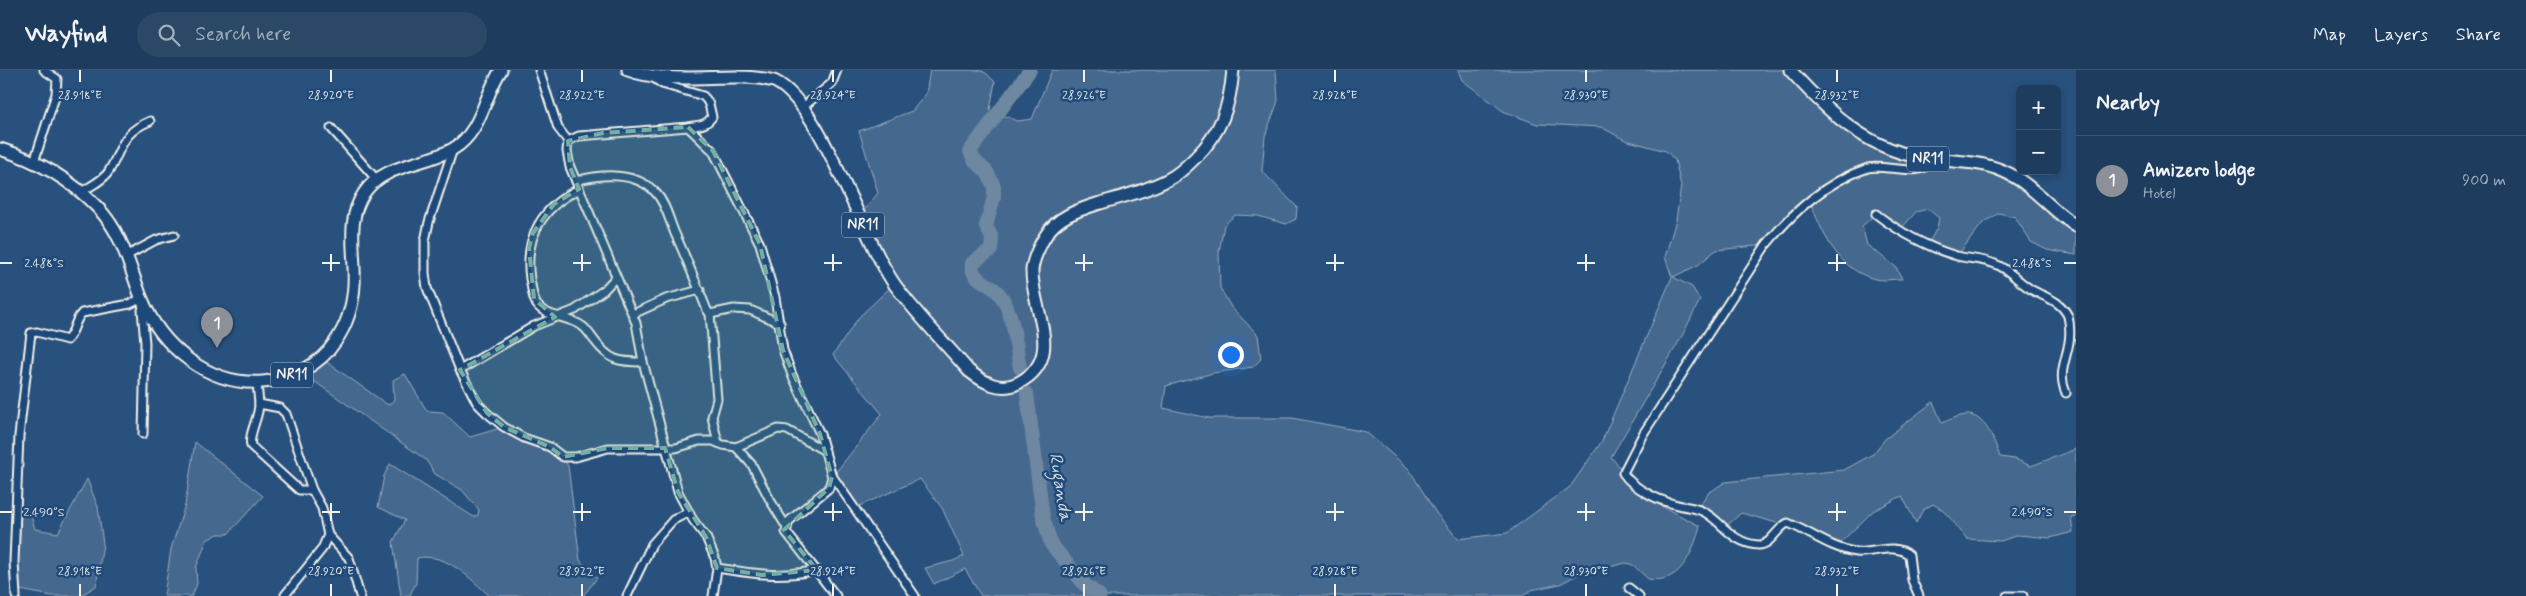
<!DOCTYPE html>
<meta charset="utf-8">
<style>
:root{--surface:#1e3d5e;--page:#2b4867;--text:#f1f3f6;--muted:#a1aebc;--line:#3c5673;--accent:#8c9099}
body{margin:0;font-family:Mynerve,sans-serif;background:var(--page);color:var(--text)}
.controls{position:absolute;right:15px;top:15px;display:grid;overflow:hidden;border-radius:8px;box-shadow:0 2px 8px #0003}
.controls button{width:45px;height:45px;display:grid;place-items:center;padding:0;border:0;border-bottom:1px solid var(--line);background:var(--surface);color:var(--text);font:25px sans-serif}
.you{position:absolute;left:1230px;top:284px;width:18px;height:18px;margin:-12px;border:4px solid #fff;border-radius:50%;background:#1a73e8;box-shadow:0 0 0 8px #1a73e833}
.badge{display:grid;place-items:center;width:32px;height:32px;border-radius:50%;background:var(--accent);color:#fff;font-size:16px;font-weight:700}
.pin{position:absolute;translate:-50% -41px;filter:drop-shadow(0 1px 2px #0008)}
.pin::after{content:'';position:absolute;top:26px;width:18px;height:15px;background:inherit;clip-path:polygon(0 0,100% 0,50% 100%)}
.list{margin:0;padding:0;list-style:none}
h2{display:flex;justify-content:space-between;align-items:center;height:65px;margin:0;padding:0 20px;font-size:21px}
h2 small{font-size:16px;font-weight:400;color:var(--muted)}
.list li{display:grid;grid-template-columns:32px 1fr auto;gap:15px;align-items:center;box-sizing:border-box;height:90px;padding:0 20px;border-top:1px solid var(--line)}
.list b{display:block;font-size:19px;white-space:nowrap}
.list p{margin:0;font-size:16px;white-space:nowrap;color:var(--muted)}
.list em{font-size:16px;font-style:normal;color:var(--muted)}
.icon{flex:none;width:28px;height:28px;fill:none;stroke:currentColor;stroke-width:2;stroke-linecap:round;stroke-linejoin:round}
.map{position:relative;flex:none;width:2076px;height:526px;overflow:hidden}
header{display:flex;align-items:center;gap:30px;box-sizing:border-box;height:70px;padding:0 25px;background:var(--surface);border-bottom:1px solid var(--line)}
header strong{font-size:24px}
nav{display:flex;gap:28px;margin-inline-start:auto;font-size:18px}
.search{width:350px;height:45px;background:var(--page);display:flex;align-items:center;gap:12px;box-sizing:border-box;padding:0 18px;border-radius:28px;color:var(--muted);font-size:19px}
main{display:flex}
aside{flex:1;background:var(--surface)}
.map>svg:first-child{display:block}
.green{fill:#45688e;stroke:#9cacbb}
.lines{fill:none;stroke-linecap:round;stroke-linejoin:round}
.river{stroke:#6e88a2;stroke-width:14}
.minor-casing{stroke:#f4f1e8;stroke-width:11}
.trunk-casing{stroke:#f4f1e8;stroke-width:15}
.minor{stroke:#1f4a7a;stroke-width:7}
.trunk{stroke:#1f4a7a;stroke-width:11}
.marked{fill:#76ada5;fill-opacity:0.2;stroke:#76ada5;stroke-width:4;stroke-dasharray:10 6;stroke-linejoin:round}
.ticks{fill:none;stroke:#f4f1e8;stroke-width:2}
.labels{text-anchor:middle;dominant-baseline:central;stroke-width:5;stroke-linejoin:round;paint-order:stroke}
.shield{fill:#1f4a7a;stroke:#b4bfc7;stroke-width:1}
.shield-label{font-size:15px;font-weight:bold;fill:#f4f1e8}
.water-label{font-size:18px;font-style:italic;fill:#d9dcda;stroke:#1f4a7a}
.ticks-label{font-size:12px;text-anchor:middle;fill:#f4f1e8;stroke:#1f4a7a;stroke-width:5;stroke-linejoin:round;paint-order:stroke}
</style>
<header>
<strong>Wayfind</strong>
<div class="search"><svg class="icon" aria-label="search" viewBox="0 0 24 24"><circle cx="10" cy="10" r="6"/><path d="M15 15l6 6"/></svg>Search here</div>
<nav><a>Map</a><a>Layers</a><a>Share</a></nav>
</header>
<main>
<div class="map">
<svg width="2076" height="526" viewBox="0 0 2076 526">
<rect width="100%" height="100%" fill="#28517e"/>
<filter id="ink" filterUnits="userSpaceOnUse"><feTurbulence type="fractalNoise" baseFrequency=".02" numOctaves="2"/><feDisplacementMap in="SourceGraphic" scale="10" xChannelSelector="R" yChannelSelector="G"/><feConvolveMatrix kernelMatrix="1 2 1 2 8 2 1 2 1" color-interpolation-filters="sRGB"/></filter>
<g filter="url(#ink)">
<!-- green -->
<g class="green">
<path d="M930 0H979L986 3 995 12 990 40 1018 51 1032 49 1052 0H1276L1278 31 1265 66 1262 101 1297 137 1296 149 1286 154 1258 146 1235 145 1224 155 1219 182 1220 218 1231 237 1258 265 1261 289 1253 297 1213 303 1166 316 1163 338 1209 348H1292L1366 362 1409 399 1436 443 1458 469 1507 463 1570 417 1602 371 1672 207 1665 187 1676 150 1681 116 1675 90 1666 81 1625 70 1601 57 1537 54 1503 41 1462 10 1458 0H1790L1802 14 1884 76 2002 101 2076 156V185L2047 180 2031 172 2015 147 1999 143 1982 154 1957 186 1928 174 1937 158 1939 148 1928 139 1916 142 1900 160 1876 144 1862 156 1867 175 1896 197 1902 209C1894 209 1883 211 1875 209 1838 200 1821 162 1810 130L1766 175 1716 180 1698 195 1673 207 1692 217 1700 230 1681 268 1611 387 1646 428 1700 456C1693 482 1681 515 1648 509L1633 495 1626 493 1579 504 1560 514 1531 520 1523 526H981L965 499 934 514 925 498 953 491 964 486 942 438 920 409 855 438 832 407 882 344 833 285 859 247 894 214 859 147 878 123 859 61 912 41 926 24Z"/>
<path d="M321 288 388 335 394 330 393 310 405 304 427 341 443 342 470 367 504 357 563 387 568 396 580 490 597 508 583 526H490C470 509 447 482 417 488L416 513 410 525 401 526 393 472 405 450 378 437 384 406 390 394 474 447 478 445 479 440 462 420 435 404 426 390 301 302Z"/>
<path d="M1933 332 1942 353C1949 350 1957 346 1965 345 1985 343 1995 372 2000 387L2015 389 2031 396 2076 379V446L2071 447 2073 462 2050 468 2018 465 2001 471 1967 469C1956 456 1948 442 1933 434L1923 440 1916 453 1902 426 1873 441 1837 476 1784 455 1741 443 1723 459 1697 439 1707 424 1725 412 1844 400 1873 384 1885 369Z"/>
<polygon points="195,372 263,426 228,464 218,464 207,470 196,498 197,514 192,526 164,526 171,479 185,435"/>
<polygon points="87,409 98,437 103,474 96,516 80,526 52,526 15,519 16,437 30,442 35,459 58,463"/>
</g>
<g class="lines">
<!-- river -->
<g class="river">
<path d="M1020 298C1015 273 1015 248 1001 226 993 213 969 210 972 193L991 180 992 168 986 156 994 127V116L987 102 974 90 970 81 1030 0"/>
<polyline points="1027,324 1043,447 1051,474 1085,515 1100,526"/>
</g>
<!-- minor casing -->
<g class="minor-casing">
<g id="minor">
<polyline points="539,0 558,58 568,71"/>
<path d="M652 7 662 14 703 26C710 32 710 39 712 47 706 56 698 55 688 57L579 66 568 71 567 81 570 97 636 253 643 292 678 422 693 450 706 467 715 488 717 498 713 526"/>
<polyline points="803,37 832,13 837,0"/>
<polyline points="688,57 713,81 760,174 775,227 783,280 792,305 820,364 832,407 829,418 789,451 786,462 836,526"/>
<polyline points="331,58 377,110"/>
<polyline points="453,79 429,152 425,171 425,203 427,218 460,300 477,333 487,343 504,357 524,368 550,377 563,387 576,387 608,378 676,378 699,371 713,371 723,375 736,377 778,359 787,360 825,381"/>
<polyline points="34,92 56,24 57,9 44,0"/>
<path d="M576 111C601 104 636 101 656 123 667 135 670 154 677 168 688 192 697 215 707 240L710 244 734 239 750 240 780 253"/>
<path d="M579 119C542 137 524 167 530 209 532 217 532 228 537 235 547 248 569 246 582 256 587 259 590 265 594 270 610 291 618 292 643 292"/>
<path d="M81 122C89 117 104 110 109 101 123 77 121 63 150 51"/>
<path d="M1876 144C1899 162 1929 178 1957 186 1969 189 1983 189 1995 194 2008 198 2019 213 2032 220 2046 228 2060 230 2068 246 2076 282 2054 295 2066 323"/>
<polyline points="128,185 156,170 174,165"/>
<polyline points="633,244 666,229 700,220"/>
<polyline points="710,244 717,329 712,347 718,373"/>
<polyline points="460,300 534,256 575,240 604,220 616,207"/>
<polyline points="257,313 259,334 280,338 286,344 312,420 322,438 328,465 349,488 360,526"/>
<path d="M259 334C259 348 248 364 251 376L299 420H312"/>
<polyline points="143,364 145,273 142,240 144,235"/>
<polyline points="736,377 752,395 770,430 786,456"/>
<polyline points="833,407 915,526"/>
<path d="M717 498C755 504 779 508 817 500"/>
<polyline points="1629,518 1639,526"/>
<polyline points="285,525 322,479 328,465"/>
<path d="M16 526 14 492 19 366 31 263 37 262 67 270C75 262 74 251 82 243L130 234 142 228"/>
<polyline points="627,526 652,474 673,450 689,442"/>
<path d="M1919 526 1912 510 1909 485C1895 472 1872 484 1856 482 1832 479 1810 462 1788 453 1777 457 1771 476 1758 475 1731 473 1723 452 1704 442 1695 437 1684 437 1674 434 1657 430 1633 418 1623 403L1643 364 1766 175C1793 142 1825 112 1868 98 1884 93 1925 110 1931 89"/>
<polyline points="2007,526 2023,526"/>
</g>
</g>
<!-- trunk casing -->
<g class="trunk-casing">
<g id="trunk">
<path d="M628 0C674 17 734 0 774 11 821 32 862 169 895 215 916 244 945 273 969 301 983 312 1000 322 1018 313 1067 288 1031 240 1032 200 1033 189 1040 174 1046 165 1057 147 1078 140 1097 134 1121 127 1146 121 1169 109 1179 104 1187 96 1195 88 1221 63 1230 36 1233 0"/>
<path d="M1790 0C1829 43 1870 83 1932 89 1956 92 1980 91 2003 101 2032 113 2050 140 2076 156"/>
<path d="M0 79C36 90 71 110 97 137 122 162 129 195 141 227 161 277 208 316 263 312 291 310 320 295 335 272 347 255 353 235 354 215 356 184 345 151 364 123 383 94 425 95 453 79 482 62 484 25 501 0"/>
</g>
</g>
<!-- minor -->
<use href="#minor" class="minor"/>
<!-- trunk -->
<use href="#trunk" class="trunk"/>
</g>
</g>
<!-- marked area -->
<path class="marked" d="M688 57 713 81 760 174 783 280 820 364 832 407 829 418 784 460 817 500 762 505 717 498 706 467 678 422 665 378H608L563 387 550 377 504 357 487 343 460 300 555 247 534 229 529 178 533 163 554 134 579 119 570 97 568 71 603 63Z"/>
<!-- ticks -->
<path class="ticks" d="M80 0V12M331 0V12M582 0V12M833 0V12M1084 0V12M1335 0V12M1586 0V12M1837 0V12M331 184V201M582 184V201M833 184V201M1084 184V201M1335 184V201M1586 184V201M1837 184V201M0 193H12M322 193H340M573 193H591M824 193H842M1075 193H1093M1326 193H1344M1577 193H1595M1828 193H1846M2064 193H2076M331 433V451M582 433V451M833 433V451M1084 433V451M1335 433V451M1586 433V451M1837 433V451M0 442H12M322 442H340M573 442H591M824 442H842M1075 442H1093M1326 442H1344M1577 442H1595M1828 442H1846M2064 442H2076M80 514V526M331 514V526M582 514V526M833 514V526M1084 514V526M1335 514V526M1586 514V526M1837 514V526"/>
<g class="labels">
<!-- shield labels -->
<g class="shield">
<rect x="1907" y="76.5" width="42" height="25" rx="4"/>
<rect x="842" y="142.5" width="42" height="25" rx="4"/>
<rect x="271" y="292.5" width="42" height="25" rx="4"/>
</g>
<g class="shield-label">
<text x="1928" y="89">NR11</text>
<text x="863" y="155">NR11</text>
<text x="292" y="305">NR11</text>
</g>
<!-- water labels -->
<g class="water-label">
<text transform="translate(1060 417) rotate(81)">Ruganda</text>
</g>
</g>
<g class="ticks-label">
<text x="80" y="29">28.918°E</text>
<text x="331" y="29">28.920°E</text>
<text x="582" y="29">28.922°E</text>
<text x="833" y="29">28.924°E</text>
<text x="1084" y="29">28.926°E</text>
<text x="1335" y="29">28.928°E</text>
<text x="1586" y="29">28.930°E</text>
<text x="1837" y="29">28.932°E</text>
<text x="44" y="197">2.488°S</text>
<text x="2032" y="197">2.488°S</text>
<text x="44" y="446">2.490°S</text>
<text x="2032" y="446">2.490°S</text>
<text x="80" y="505">28.918°E</text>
<text x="331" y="505">28.920°E</text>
<text x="582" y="505">28.922°E</text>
<text x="833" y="505">28.924°E</text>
<text x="1084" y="505">28.926°E</text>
<text x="1335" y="505">28.928°E</text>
<text x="1586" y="505">28.930°E</text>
<text x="1837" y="505">28.932°E</text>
</g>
</svg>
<div class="controls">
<button>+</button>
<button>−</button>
</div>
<div class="you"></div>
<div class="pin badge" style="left:217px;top:278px">1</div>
</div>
<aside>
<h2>Nearby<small></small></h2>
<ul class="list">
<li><span class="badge">1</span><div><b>Amizero lodge</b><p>Hotel</p></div><em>900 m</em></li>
</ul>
</aside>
</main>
